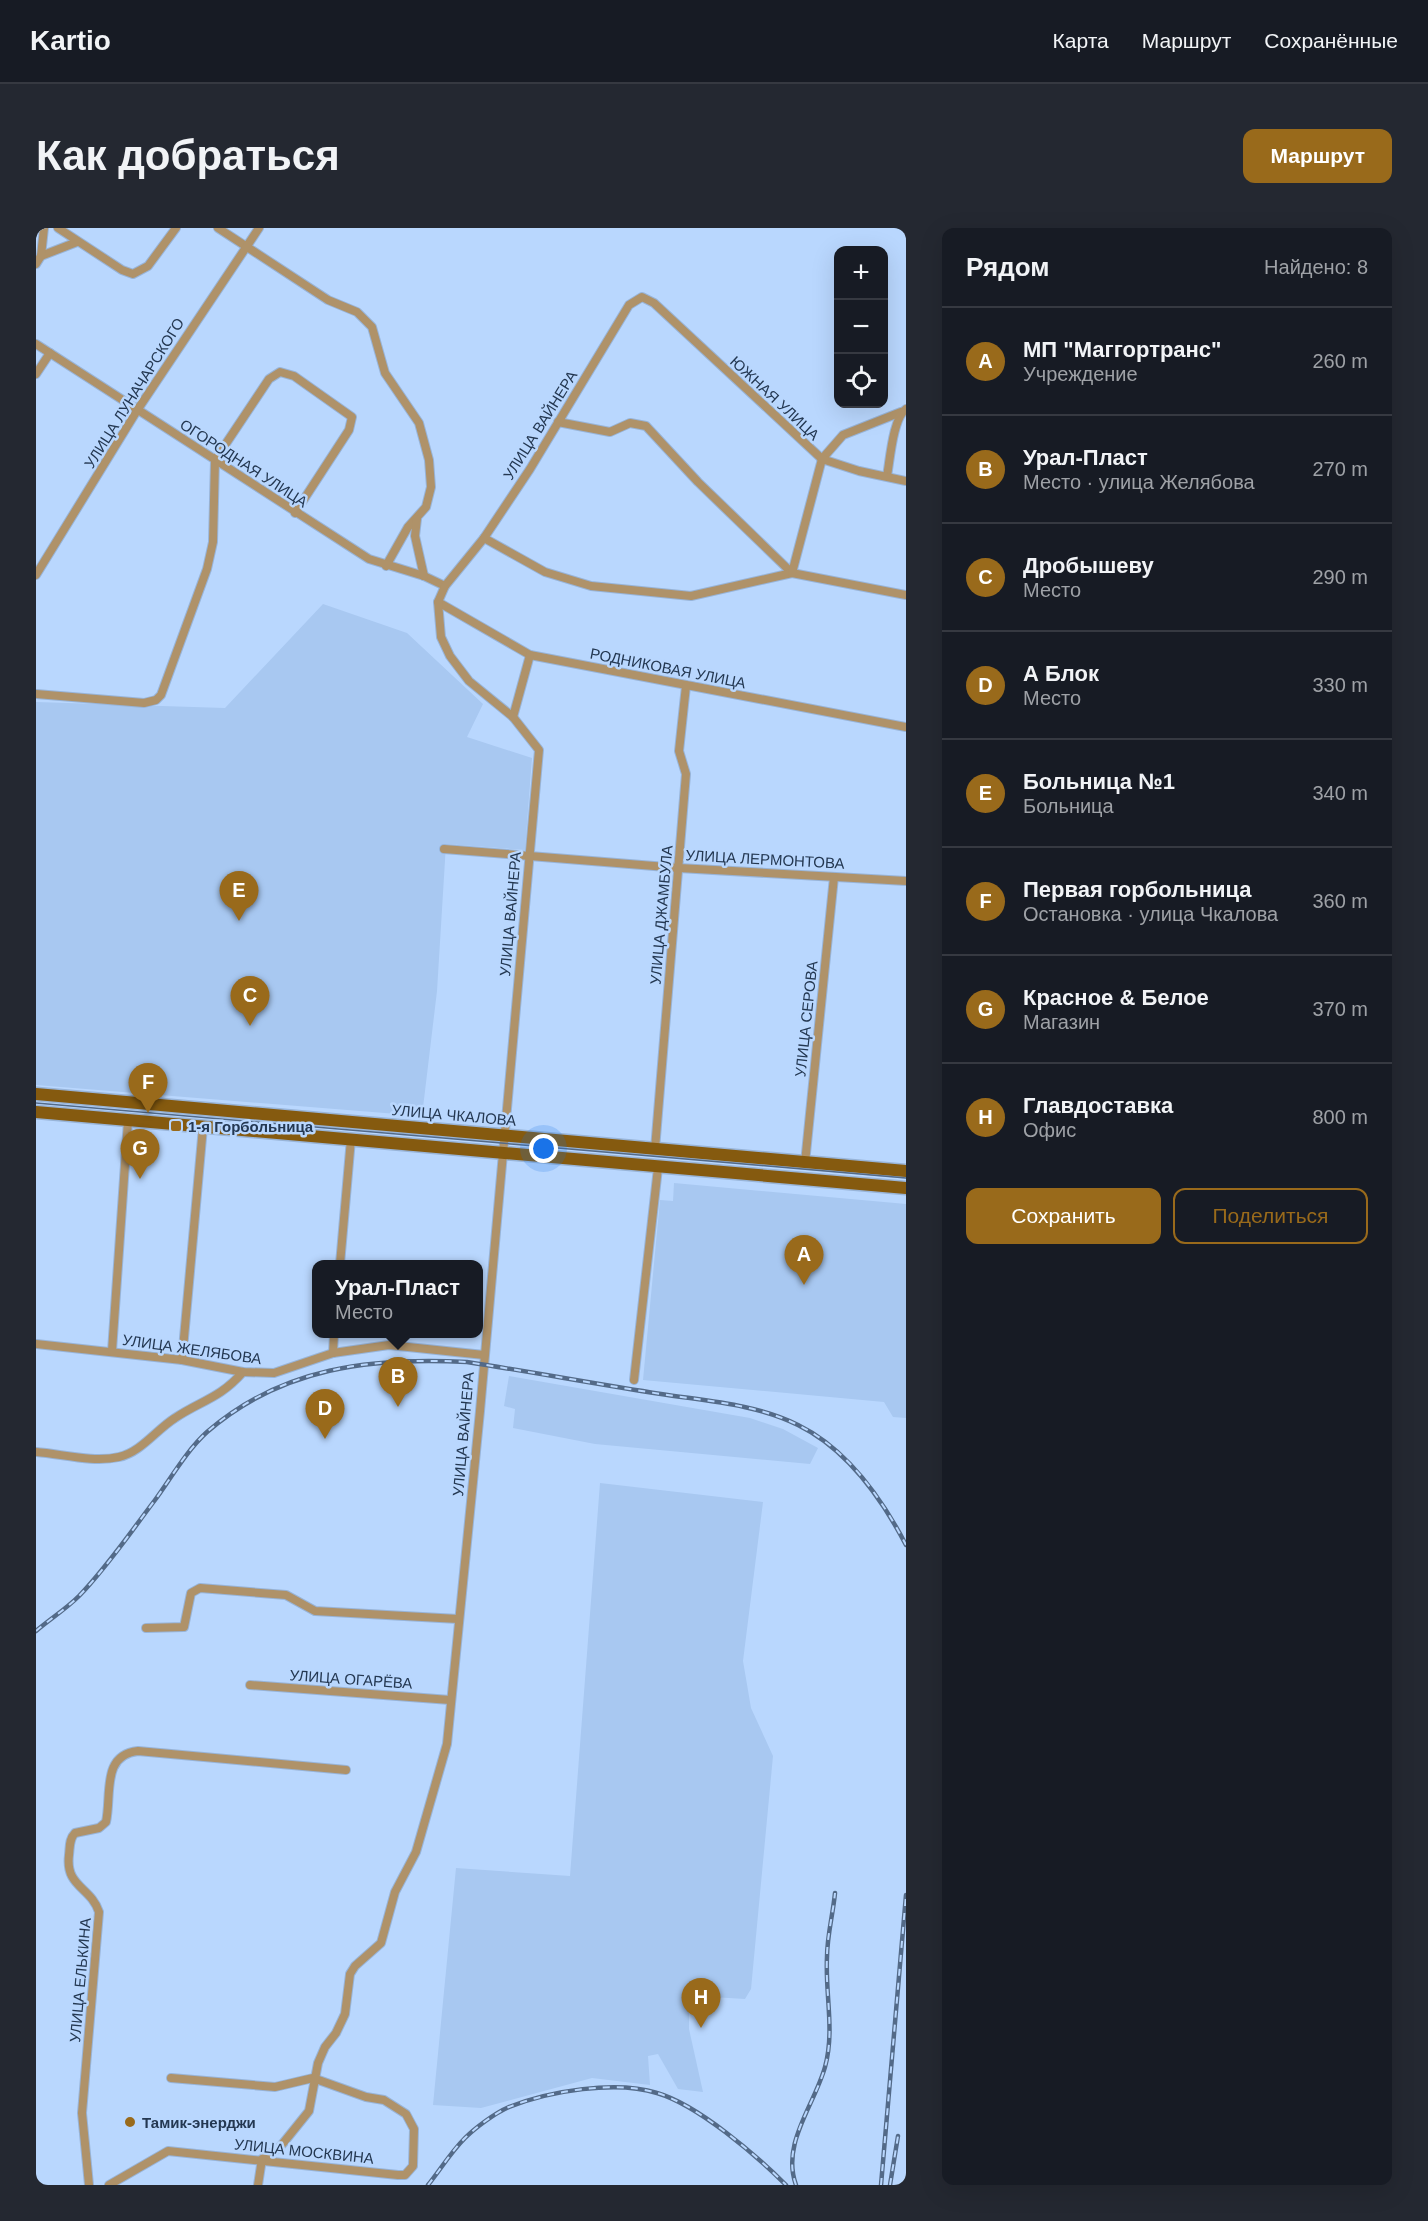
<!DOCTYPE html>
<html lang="ru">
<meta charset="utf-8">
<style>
:root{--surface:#171b24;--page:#242831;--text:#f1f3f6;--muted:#9ea1a6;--line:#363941;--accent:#996a1b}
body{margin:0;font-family:Arial,sans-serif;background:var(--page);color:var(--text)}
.controls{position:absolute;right:18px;top:18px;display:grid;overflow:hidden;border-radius:12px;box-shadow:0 6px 24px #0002}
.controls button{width:54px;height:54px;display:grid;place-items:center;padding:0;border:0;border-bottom:2px solid var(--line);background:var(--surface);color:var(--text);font:30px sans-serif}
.you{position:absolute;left:508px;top:921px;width:21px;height:21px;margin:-15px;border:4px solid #fff;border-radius:50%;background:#1a73e8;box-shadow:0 0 0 9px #1a73e833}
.badge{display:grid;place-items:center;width:39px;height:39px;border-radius:50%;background:var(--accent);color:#fff;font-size:20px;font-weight:700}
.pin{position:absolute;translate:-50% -50px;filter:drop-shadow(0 2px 3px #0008)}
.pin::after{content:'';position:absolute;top:32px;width:21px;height:18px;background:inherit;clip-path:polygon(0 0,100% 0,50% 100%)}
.popup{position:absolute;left:276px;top:1032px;width:171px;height:78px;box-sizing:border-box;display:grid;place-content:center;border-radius:12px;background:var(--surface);filter:drop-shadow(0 2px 4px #0005);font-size:20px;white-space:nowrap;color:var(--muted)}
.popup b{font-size:22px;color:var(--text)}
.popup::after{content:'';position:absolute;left:50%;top:100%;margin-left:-12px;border:12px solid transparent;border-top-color:var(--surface)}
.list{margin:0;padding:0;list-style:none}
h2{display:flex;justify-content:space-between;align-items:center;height:78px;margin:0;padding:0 24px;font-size:26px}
h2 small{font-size:20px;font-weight:400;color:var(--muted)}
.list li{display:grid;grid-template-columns:39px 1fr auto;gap:18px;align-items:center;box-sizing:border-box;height:108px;padding:0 24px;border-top:2px solid var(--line)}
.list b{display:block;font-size:22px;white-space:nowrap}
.list p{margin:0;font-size:20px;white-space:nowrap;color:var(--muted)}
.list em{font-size:20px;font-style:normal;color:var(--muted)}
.actions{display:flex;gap:12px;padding:18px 24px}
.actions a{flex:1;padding:14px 0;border:2px solid var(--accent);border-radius:12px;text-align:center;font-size:21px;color:var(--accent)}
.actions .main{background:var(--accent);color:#fff}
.icon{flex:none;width:33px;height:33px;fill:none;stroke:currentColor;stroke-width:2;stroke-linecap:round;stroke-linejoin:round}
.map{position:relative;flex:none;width:870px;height:1957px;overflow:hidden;border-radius:12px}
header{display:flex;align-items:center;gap:36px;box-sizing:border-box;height:84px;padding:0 30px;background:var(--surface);border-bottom:2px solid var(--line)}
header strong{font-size:28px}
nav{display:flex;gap:33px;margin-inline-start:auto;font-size:21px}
.intro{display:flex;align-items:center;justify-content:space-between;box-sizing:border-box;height:144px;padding:0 36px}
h1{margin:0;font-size:42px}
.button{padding:15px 27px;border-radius:12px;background:var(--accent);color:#fff;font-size:21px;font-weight:700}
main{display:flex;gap:36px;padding:0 36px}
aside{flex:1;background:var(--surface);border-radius:12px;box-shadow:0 6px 24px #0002}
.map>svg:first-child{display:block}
.built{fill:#a8c8f1}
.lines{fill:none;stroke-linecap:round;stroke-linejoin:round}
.minor-casing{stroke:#98b4d8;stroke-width:10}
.primary-casing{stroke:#98b4d8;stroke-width:15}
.minor{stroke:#af9269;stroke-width:8}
.primary{stroke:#855a0f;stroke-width:12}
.tram{stroke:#536a88;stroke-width:1.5}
.rail-casing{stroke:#536a88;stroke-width:4.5}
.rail{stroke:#b9d7fe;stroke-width:2;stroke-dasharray:7;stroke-linecap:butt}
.poi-dot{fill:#996a1b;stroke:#b9d7fe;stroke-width:2}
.labels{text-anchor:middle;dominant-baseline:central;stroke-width:5;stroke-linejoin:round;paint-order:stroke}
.street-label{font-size:15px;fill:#243852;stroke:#b9d7fe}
.poi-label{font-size:15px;font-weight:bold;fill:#243852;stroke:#b9d7fe;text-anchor:start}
</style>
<header>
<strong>Kartio</strong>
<nav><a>Карта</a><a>Маршрут</a><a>Сохранённые</a></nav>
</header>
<div class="intro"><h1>Как добраться</h1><a class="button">Маршрут</a></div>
<main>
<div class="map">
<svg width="870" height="1957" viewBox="0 0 870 1957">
<rect width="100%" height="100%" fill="#b9d7fe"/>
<!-- built -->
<g class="built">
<polygon points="287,376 371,405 447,476 431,509 496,530 489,622 410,616 401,763 386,888 0,857 0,474 189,480"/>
<polygon points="638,955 870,976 870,1190 857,1189 848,1174 607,1152 624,972 637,973"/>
<polygon points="473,1148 714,1190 747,1201 782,1220 774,1236 559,1216 477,1200 479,1181 468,1178"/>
<polygon points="564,1255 727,1274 707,1433 715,1480 737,1528 715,1761 709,1771 660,1768 653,1774 653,1801 667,1864 642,1861 622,1826 612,1828 614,1857 556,1850 445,1880 397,1877 420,1640 534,1648"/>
</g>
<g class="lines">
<!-- minor casing -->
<g class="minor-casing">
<g id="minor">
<polyline points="22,0 86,42 97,46 112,38 140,0"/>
<polyline points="182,0 292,72 321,84 336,99 349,145 383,195 393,232 395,259 390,279 372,299 350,338"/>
<polyline points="5,28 41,14"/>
<polyline points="0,36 5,28 8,0"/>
<polyline points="0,116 333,331 388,348 409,358"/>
<polyline points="0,146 14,125"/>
<polyline points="522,194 574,204 594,195 610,198 662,254 756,345"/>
<path d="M851 248C854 232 857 190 870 181"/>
<polyline points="381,291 379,308 388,348"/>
<polyline points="448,310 509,344 555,358 655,368 756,345 870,367"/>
<polyline points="756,345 786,231 807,207 865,184"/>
<polyline points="0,347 102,181 223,0"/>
<polyline points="402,374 494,427 870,499"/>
<polyline points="0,466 108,475 120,472 125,467 171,341 177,314 179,232 233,151 244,144 258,148 316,189 313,202 259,285"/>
<polyline points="477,489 494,427"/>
<polyline points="408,621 643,640 870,653"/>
<polyline points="619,921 650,546 643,523 650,458"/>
<polyline points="769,935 798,649"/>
<polyline points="304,1036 315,911"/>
<polyline points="0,1116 146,1132 207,1144 238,1145 297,1125 353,1117 448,1127"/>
<polyline points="76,1123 92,893"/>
<polyline points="297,1125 298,1106"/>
<polyline points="146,1132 167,899"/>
<polyline points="598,1152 622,940"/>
<path d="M0 1224C26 1226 57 1235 83 1229 105 1224 120 1202 139 1190 166 1172 183 1171 207 1144"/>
<polyline points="110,1400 148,1399 155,1365 164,1360 250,1367 279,1383 422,1391"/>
<polyline points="214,1457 414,1472"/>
<path d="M53 1957 46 1885 63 1684C55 1659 29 1659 33 1627 34 1619 33 1611 39 1605L63 1600 70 1594C76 1567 65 1527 102 1523L310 1542"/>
<polyline points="73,1957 132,1923 362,1947 369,1947 377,1938 378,1901 370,1886 348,1872 330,1869 277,1850 239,1859 135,1850"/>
<polyline points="222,1957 226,1931 244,1919 273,1883 282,1835 289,1819 300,1805 309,1786 314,1746 319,1738 345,1715 359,1664 380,1624 411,1516 444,1183 503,522 477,489 433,453 414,428 405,409 402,374 409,358 448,310 494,241 593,77 606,69 618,75 786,231 823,243 870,253"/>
</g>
</g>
<!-- primary casing -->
<g class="primary-casing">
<g id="primary">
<polyline points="0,866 870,943"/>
<polyline points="0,884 870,960"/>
</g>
</g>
<!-- minor -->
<use href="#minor" class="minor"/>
<!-- primary -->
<use href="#primary" class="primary"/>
<!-- tram -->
<polyline class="tram" points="0,875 870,950"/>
<!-- rail casing -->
<g class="rail-casing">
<g id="rail">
<path d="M0 1403C14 1391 30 1381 43 1368 71 1339 94 1305 119 1272 135 1250 151 1222 171 1204 246 1139 336 1129 431 1134 496 1144 560 1156 625 1166 670 1173 720 1176 762 1197 811 1221 845 1269 870 1317"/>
<path d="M392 1957C404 1942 415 1924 429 1910 439 1900 459 1885 473 1879 513 1863 580 1852 621 1865 662 1877 720 1927 750 1957"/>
<path d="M760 1957C745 1916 778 1878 789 1839 799 1803 789 1766 791 1729 791 1708 797 1686 799 1665"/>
<polyline points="845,1957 870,1667"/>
<polyline points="854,1957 862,1908"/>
</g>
</g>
<!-- rail -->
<use href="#rail" class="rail"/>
</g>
<!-- markers -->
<g class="poi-dot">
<rect x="134" y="892" width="12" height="12" rx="3"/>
<circle cx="94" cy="1894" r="6"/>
</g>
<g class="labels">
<!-- street labels -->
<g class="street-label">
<text transform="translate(98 165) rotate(-58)">УЛИЦА ЛУНАЧАРСКОГО</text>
<text transform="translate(739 170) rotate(43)">ЮЖНАЯ УЛИЦА</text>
<text transform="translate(504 197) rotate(-58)">УЛИЦА ВАЙНЕРА</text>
<text transform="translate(208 235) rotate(33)">ОГОРОДНАЯ УЛИЦА</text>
<text transform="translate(632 440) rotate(11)">РОДНИКОВАЯ УЛИЦА</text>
<text transform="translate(729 631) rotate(3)">УЛИЦА ЛЕРМОНТОВА</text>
<text transform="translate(474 686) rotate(-85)">УЛИЦА ВАЙНЕРА</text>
<text transform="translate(625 687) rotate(-85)">УЛИЦА ДЖАМБУЛА</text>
<text transform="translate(770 791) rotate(-84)">УЛИЦА СЕРОВА</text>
<text transform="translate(418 887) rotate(5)">УЛИЦА ЧКАЛОВА</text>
<text transform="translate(156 1121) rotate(8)">УЛИЦА ЖЕЛЯБОВА</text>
<text transform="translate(427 1206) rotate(-85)">УЛИЦА ВАЙНЕРА</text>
<text transform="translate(315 1451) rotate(4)">УЛИЦА ОГАРЁВА</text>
<text transform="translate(44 1752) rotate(-85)">УЛИЦА ЕЛЬКИНА</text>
<text transform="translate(268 1923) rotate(6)">УЛИЦА МОСКВИНА</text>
</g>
<!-- poi labels -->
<g class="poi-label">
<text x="152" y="898">1-я Горбольница</text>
<text x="106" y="1894">Тамик-энерджи</text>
</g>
</g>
</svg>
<div class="controls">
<button>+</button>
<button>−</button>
<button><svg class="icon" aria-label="locate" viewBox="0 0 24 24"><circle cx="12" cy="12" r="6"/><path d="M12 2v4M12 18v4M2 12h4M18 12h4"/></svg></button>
</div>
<div class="you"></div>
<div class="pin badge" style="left:768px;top:1057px">A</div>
<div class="pin badge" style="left:362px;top:1179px">B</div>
<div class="popup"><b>Урал-Пласт</b>Место</div>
<div class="pin badge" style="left:214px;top:798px">C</div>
<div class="pin badge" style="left:289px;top:1211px">D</div>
<div class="pin badge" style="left:203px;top:693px">E</div>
<div class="pin badge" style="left:112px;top:885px">F</div>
<div class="pin badge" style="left:104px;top:951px">G</div>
<div class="pin badge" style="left:665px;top:1800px">H</div>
</div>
<aside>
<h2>Рядом<small>Найдено: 8</small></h2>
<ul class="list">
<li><span class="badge">A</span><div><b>МП &quot;Маггортранс&quot;</b><p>Учреждение</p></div><em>260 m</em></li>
<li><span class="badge">B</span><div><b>Урал-Пласт</b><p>Место · улица Желябова</p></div><em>270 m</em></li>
<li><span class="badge">C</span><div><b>Дробышеву</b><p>Место</p></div><em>290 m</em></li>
<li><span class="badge">D</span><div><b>А Блок</b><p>Место</p></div><em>330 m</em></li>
<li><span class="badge">E</span><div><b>Больница №1</b><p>Больница</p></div><em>340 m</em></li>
<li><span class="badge">F</span><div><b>Первая горбольница</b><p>Остановка · улица Чкалова</p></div><em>360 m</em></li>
<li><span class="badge">G</span><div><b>Красное &amp; Белое</b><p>Магазин</p></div><em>370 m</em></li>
<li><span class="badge">H</span><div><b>Главдоставка</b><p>Офис</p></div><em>800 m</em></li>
</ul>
<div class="actions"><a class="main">Сохранить</a><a>Поделиться</a></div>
</aside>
</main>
